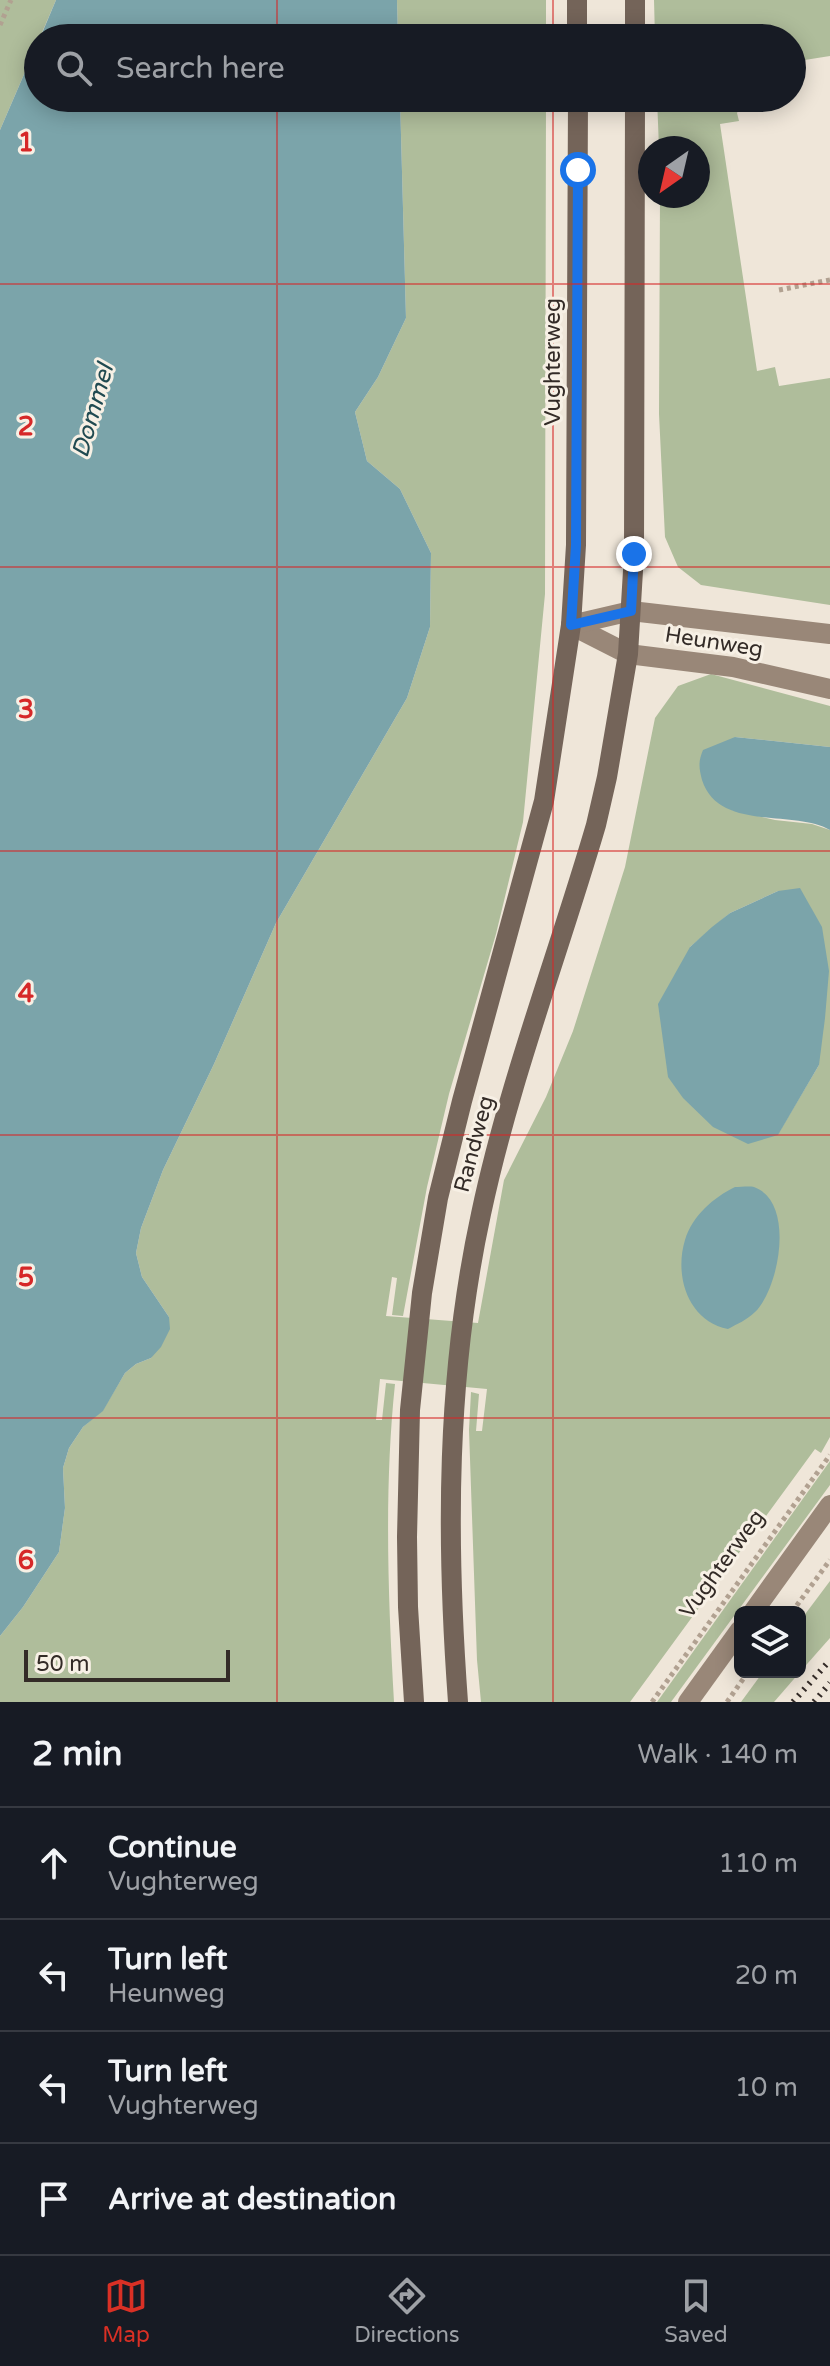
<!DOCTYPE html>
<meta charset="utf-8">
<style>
:root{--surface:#171b24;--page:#242831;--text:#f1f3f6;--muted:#9ea1a6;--line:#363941;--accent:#d93025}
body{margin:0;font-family:"Varela Round",sans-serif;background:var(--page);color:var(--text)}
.controls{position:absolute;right:24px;bottom:24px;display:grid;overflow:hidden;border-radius:12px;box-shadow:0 4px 20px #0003}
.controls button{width:72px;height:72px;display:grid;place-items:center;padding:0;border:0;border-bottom:2px solid var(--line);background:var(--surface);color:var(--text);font:40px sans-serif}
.compass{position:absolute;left:638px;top:136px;width:72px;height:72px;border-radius:50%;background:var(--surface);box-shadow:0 4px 20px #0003;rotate:214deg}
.scale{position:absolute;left:24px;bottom:20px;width:206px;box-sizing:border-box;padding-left:8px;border:4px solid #332b27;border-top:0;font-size:22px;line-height:28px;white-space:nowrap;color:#332b27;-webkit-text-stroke:6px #f7f0e5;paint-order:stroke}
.stop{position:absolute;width:24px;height:24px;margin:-18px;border:6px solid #1a73e8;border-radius:50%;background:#fff}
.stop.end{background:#1a73e8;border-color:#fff;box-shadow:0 2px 8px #0008}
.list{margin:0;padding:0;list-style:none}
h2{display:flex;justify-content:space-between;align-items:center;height:104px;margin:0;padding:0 32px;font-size:34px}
h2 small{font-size:26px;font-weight:400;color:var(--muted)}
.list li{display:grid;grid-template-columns:52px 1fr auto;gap:24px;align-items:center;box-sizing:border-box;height:112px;padding:0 32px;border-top:2px solid var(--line)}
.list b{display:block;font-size:30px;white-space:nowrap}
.list p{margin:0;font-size:26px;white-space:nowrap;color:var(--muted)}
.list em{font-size:26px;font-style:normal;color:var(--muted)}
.icon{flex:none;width:44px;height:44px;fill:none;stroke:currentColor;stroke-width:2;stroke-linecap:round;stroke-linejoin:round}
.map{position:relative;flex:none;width:830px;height:1702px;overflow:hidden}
.search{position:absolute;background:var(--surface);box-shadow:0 4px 20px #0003;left:24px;right:24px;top:24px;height:88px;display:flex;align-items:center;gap:20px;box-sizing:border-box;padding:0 28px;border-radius:44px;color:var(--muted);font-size:30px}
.sheet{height:552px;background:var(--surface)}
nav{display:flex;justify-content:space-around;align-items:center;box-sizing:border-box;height:112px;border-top:2px solid var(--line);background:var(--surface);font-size:22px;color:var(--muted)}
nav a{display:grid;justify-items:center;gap:4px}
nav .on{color:var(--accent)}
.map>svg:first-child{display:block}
.green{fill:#afbd9b;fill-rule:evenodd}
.water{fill:#7ba4aa}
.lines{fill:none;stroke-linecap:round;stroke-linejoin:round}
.path{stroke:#b1a191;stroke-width:5;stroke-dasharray:4 4;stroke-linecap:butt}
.secondary{stroke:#998778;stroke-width:20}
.primary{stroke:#746459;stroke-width:20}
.rail{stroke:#332b27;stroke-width:6;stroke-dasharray:2 6;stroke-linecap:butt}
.route{stroke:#1a73e8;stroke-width:10}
.grid{fill:none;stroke:#d62828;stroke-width:2;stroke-opacity:0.55}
.labels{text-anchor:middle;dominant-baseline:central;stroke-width:6;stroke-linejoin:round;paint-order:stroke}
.street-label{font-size:22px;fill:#332b27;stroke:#f7f0e5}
.water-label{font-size:24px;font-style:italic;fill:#204a51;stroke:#f7f0e5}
.grid-label{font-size:26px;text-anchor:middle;font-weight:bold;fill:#d62828;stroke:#f7f0e5;stroke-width:6;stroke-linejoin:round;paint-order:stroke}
</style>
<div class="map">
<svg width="830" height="1702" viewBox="0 0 830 1702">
<rect width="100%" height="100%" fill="#efe6d9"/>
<!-- green -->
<g class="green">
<polygon points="0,0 56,0 0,130"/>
<polygon points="397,0 546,0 546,38 398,38"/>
<polygon points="654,0 830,0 830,56 792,62 792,38 655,38"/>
<path d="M400 98H546L545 594 523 822 496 934 449 1094 427 1187 403 1316 392 1315 397 1278 392 1277 386 1316 478 1323 504 1180 546 1097 573 1031 625 867 655 718 678 686 711 674 830 706V747L735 737 732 810 775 820 812 824 830 830V1437L821 1453 815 1449 630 1702H481L477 1660 469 1430 471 1392 479 1394 476 1431H482L487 1389 380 1379 376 1420H382L386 1383 395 1384C384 1489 388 1597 394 1702H0V1636L23 1607 59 1552 65 1508 63 1468 69 1448 83 1427 103 1410 125 1373 136 1364 151 1358 169 1317 142 1277 136 1253 141 1228 163 1170 214 1064 276 923 407 698 430 627 431 553 400 489 367 461 355 412 378 377 406 318ZM778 891 819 1065 778 1134 690 947 730 913Z"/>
<polygon points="657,98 745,98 737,113 739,121 720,124 757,371 775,367 779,386 830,378 830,605 701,585 678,567 665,537 659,414 660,196 698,196 698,148 659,148"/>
<polygon points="830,1461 830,1485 671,1702 657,1702"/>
<polygon points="830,1581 830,1638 800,1672 800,1621"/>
<polygon points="763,1672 800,1672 774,1702 741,1702"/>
</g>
<!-- water -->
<g class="water">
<polygon points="56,0 397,0 398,38 40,38"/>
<polygon points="38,42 38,98 400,98 406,318 378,377 355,412 367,461 400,489 431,553 430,627 407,698 276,923 214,1064 163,1170 141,1228 136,1253 142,1277 169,1317 170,1329 161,1347 151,1358 136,1364 125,1373 103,1411 83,1427 69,1448 63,1468 65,1508 59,1552 23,1607 0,1636 0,130"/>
<path d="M735 737 830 747V830C793 809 719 832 702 780 699 768 698 762 703 750Z"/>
<polygon points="800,888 822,927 829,971 825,1018 819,1065 778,1135 748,1144 713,1127 683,1098 668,1077 658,1004 690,947 712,927 730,913 778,891"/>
<path d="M735 1187C740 1187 750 1186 754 1187 796 1202 779 1289 755 1312 747 1320 737 1324 728 1329 688 1321 674 1276 685 1240 692 1216 714 1197 735 1187Z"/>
</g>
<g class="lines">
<!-- path -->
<g class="path">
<polyline points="0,25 11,0"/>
<polyline points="779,290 830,280"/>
<polyline points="792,1612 830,1560"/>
<polyline points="652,1702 830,1455"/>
<polyline points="727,1702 748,1672"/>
</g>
<!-- secondary -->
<g class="secondary">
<polyline points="571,625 628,654 733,667 830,689"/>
<polyline points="571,625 631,611 830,634"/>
<polyline points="753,1612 830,1505"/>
<polyline points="688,1702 740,1630"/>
</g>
<!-- primary -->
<g class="primary">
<polyline points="577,0 577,38"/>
<polyline points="635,0 635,38"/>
<polyline points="414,1702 408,1607 407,1537 410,1410 422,1293 438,1198 462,1101 544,801 571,625 576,545 578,98"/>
<path d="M458 1702C446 1539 446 1375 481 1214 509 1082 558 955 596 825L607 777 628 654 634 554 635 98"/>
</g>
<!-- rail -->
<g class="rail">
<polyline points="793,1702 830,1660"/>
<polyline points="814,1702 830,1683"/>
</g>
</g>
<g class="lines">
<!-- route -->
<polyline class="route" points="578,170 576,545 571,625 631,611 634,554"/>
</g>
<!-- grid -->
<path class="grid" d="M277 0V38M553 0V38M277 98V1702M553 98V1702M0 284H830M0 567H830M0 851H830M0 1135H830M0 1418H830"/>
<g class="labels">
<!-- street labels -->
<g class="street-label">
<text transform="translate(553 362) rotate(-90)">Vughterweg</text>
<text transform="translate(714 642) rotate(9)">Heunweg</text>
<text transform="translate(474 1144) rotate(-75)">Randweg</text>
<text transform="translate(722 1564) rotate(-54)">Vughterweg</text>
</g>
<!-- water labels -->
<g class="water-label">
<text transform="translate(93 411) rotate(-74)">Dommel</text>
</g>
</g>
<g class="grid-label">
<text x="26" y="151">1</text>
<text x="26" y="435">2</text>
<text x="26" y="718">3</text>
<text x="26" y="1002">4</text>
<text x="26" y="1286">5</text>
<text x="26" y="1569">6</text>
</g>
</svg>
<div class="controls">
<button><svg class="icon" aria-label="layers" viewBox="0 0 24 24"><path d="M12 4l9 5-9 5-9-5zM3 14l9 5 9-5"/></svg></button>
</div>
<svg class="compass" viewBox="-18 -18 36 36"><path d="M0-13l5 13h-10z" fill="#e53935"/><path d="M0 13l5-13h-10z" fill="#9ea1a6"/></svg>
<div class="scale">50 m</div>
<div class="stop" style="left:578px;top:170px"></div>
<div class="stop end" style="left:634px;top:554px"></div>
<div class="search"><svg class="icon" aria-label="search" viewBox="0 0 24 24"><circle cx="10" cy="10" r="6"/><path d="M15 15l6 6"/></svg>Search here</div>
</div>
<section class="sheet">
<h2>2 min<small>Walk · 140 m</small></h2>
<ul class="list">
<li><svg class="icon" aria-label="ahead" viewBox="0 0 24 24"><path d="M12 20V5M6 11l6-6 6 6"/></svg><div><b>Continue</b><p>Vughterweg</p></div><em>110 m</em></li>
<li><svg class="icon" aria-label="left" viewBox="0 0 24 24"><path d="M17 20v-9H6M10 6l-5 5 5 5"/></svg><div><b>Turn left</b><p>Heunweg</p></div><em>20 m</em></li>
<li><svg class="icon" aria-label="left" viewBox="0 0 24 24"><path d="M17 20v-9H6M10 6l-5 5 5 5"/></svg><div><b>Turn left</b><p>Vughterweg</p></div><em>10 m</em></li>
<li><svg class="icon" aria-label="arrive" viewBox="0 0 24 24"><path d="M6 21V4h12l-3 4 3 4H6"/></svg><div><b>Arrive at destination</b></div></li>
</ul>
</section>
<nav>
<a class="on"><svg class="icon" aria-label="map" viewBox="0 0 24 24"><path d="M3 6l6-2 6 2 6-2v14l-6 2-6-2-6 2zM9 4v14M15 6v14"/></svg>Map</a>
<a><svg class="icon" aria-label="directions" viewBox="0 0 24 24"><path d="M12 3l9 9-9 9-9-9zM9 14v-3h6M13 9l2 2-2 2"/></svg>Directions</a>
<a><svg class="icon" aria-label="saved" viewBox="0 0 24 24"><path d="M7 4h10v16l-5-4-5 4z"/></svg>Saved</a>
</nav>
